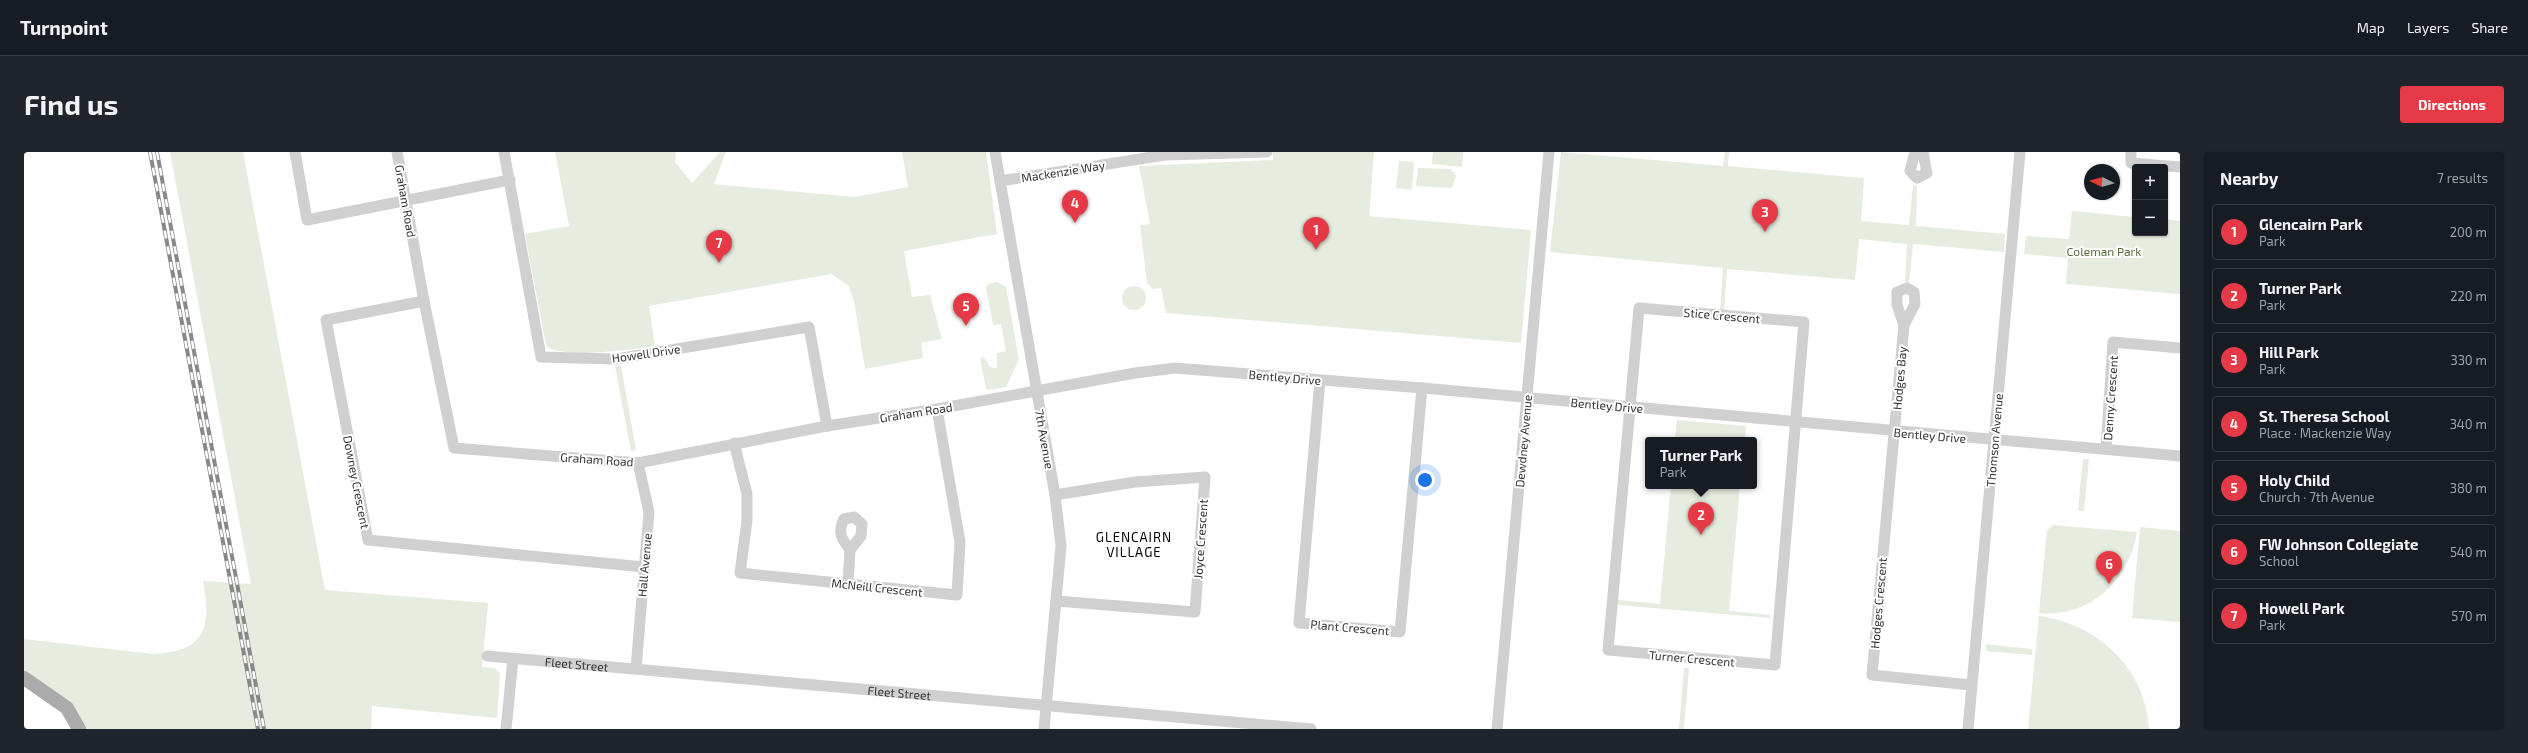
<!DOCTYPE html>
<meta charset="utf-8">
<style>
:root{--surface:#171b24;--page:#20242c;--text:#f1f3f6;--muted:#9ea1a6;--line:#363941;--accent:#e63946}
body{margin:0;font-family:"Exo 2",sans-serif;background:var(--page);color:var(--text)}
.controls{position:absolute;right:12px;top:12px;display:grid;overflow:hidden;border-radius:4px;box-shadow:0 1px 3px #0004}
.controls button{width:36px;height:36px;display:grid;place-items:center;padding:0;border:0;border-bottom:1px solid var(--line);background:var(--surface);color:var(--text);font:20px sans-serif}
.compass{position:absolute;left:2060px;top:12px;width:36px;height:36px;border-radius:50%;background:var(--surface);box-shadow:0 1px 3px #0004;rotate:275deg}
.you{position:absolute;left:1401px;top:328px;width:14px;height:14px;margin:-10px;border:3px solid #fff;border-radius:50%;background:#1a73e8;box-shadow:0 0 0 6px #1a73e833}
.badge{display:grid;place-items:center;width:26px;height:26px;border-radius:50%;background:var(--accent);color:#fff;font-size:13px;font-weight:700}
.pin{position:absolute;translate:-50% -33px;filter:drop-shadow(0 1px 2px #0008)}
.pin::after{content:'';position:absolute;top:21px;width:14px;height:12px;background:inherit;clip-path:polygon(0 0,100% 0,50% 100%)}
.popup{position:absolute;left:1621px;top:285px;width:112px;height:52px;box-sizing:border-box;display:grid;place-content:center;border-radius:4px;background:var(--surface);filter:drop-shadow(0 1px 3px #0005);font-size:13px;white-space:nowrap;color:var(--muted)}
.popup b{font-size:15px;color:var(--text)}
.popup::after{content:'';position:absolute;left:50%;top:100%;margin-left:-8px;border:8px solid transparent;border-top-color:var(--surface)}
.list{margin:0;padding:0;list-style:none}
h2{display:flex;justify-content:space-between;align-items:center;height:52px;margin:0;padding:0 16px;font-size:17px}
h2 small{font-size:13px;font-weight:400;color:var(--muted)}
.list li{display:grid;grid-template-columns:26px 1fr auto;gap:12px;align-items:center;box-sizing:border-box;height:56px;margin:0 8px 8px;padding:0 8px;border:1px solid var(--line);border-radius:4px}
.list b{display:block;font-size:15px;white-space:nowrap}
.list p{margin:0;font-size:13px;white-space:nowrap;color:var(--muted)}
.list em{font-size:13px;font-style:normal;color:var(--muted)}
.map{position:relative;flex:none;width:2156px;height:577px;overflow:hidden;border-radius:4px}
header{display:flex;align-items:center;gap:24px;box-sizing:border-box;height:56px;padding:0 20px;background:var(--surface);border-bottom:1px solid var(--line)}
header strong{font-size:19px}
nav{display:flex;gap:22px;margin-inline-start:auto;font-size:14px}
.intro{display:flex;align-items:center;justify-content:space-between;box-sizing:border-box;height:96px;padding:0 24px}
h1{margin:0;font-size:28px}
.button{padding:10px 18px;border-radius:4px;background:var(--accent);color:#fff;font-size:14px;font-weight:700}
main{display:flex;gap:24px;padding:0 24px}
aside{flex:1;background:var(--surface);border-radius:4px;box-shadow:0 1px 3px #0004}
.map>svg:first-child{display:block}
.green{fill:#e6ecdf}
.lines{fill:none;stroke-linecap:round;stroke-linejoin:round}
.minor{stroke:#d0d0d0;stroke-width:11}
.major{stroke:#ababab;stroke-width:14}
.rail-casing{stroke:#888;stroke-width:4}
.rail{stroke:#fff;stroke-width:2.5;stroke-dasharray:8;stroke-linecap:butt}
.labels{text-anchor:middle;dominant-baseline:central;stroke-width:4;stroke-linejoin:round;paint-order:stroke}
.street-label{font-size:12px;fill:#333;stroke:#fff}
.park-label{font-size:12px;fill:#56703f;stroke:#fff}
.neighbourhood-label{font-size:13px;letter-spacing:1px;fill:#000;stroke:#fff}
</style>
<header>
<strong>Turnpoint</strong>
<nav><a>Map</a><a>Layers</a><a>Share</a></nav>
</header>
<div class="intro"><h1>Find us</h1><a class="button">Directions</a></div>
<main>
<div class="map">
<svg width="2156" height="577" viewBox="0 0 2156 577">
<rect width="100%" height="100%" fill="#fff"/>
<!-- green -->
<g class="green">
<path d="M146 0H219L301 438 464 451 458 515 471 516 476 522 473 566 348 554 347 577H56L0 521V487L129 502C181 500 188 476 179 429L227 432Z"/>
<path d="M531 0H652L651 10 668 31 696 0H702L690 32 830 45 884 35 878 0H962L973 82 880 99 888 145 906 143 918 187 897 191 899 206 841 217 830 149 824 133 807 122 625 154 631 194C613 197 533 208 522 193L501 82 545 74Z"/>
<polygon points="1249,0 1350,0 1345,64 1507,78 1497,191 1142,161 1137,136 1129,137 1123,131 1116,73 1126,72 1115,14 1249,8"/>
<polygon points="1409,0 1439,0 1438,15 1408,12"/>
<polygon points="1537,0 1699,14 1701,0 1705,0 1704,14 1840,26 1837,69 1885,73 1889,33 1893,34 1892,74 1981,82 1980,100 1889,92 1885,132 1881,132 1883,92 1835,87 1831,128 1703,117 1700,160 1696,160 1699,116 1526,100"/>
<polygon points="1375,9 1390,10 1388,38 1372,36"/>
<polygon points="1394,16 1427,17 1432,24 1428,36 1392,34"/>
<polygon points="2048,59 2111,65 2111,81 2141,81 2141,67 2156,69 2156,142 2042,132 2044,106 2000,102 2002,84 2045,87"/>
<polygon points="973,130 982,135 995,208 982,235 964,238 962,237 956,206 960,205 966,215 973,216 973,201 982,199 977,172 969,173 962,136 964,132"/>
<circle cx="1110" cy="146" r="12"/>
<polygon points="591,214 597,214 612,298 607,299"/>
<polygon points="1653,268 1722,274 1721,288 1651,288"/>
<polygon points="2059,307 2065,307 2060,359 2054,359"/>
<polygon points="1647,334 1716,334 1705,459 1746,463 1746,466 1594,453 1594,448 1636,452"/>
<path d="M2029 373 2113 380C2105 428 2066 466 2015 461L2023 378Z"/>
<polygon points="2116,375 2156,379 2156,470 2108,466"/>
<path d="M2015 464C2074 472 2121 516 2125 577H2004Z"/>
<polygon points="1962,492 2008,497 2008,503 1962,499"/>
<polygon points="1660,516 1665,516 1660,577 1655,577"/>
</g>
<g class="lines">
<!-- minor -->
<g class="minor">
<polyline points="271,0 283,68 486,28"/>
<polyline points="373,0 400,149 430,296 614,311 803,274 913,257 1111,221 1151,216 1398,236 2156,304"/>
<polyline points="480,0 517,205 592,207 785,175 803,274"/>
<polyline points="971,0 1031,343 1037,394 1020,577"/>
<polyline points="1891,0 1886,19 1893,26 1903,21 1899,0"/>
<polyline points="2107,0 2107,11 2156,15"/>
<polyline points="976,29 1141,3 1243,0"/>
<polyline points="400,149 302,168 344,388 620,415"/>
<polygon points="1615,156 1780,170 1751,513 1584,498"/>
<polyline points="1880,173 1873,153 1873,140 1883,136 1890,140 1891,152 1880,173 1848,523 1947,533"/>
<polyline points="1296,228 1275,471 1376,480 1398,236"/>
<polyline points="710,291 723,342 723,369 716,421 933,443 936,390 913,257"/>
<polyline points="2082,297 2089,190 2156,196"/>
<polyline points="1031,343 1111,330 1181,325 1171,460 1032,449"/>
<path d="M824 431 826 398 837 384 838 372 830 365 820 367C813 381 818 387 826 398"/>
<path id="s1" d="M463 504 1287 577"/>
<polyline points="612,517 625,360 614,311"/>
<polyline points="482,577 489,507"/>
<polyline points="1473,577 1525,0"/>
<polyline points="1944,577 1996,0"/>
</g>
<!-- major -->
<polyline class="major" points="0,526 43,556 55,577"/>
<!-- rail casing -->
<g class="rail-casing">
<g id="rail">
<polyline points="126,0 234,577"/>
<polyline points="133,0 240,577"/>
</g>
</g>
<!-- rail -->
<use href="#rail" class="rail"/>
</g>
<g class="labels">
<!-- street labels -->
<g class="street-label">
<text transform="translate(1039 19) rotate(-9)">Mackenzie Way</text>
<text transform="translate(382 49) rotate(80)">Graham Road</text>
<text transform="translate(1698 163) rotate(5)">Stice Crescent</text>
<text transform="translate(622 201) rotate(-8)">Howell Drive</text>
<text transform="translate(1261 225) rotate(5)">Bentley Drive</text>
<text transform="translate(1875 226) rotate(-85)">Hodges Bay</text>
<text transform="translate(2086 246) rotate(-86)">Denny Crescent</text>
<text transform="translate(1583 253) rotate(5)">Bentley Drive</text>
<text transform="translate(892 260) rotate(-9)">Graham Road</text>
<text transform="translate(1906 283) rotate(5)">Bentley Drive</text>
<text transform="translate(1021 287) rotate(80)">7th Avenue</text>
<text transform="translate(1970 288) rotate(-85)">Thomson Avenue</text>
<text transform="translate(1499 289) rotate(-85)">Dewdney Avenue</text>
<text transform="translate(573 307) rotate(4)">Graham Road</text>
<text transform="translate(333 330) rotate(79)">Downey Crescent</text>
<text transform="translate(1176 387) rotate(-86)">Joyce Crescent</text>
<text transform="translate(620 413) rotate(-85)">Hall Avenue</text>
<text transform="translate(853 435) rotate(6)">McNeill Crescent</text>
<text transform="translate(1854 451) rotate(-85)">Hodges Crescent</text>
<text transform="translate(1326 475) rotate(5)">Plant Crescent</text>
<text transform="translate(1668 506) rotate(5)">Turner Crescent</text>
<text stroke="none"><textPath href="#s1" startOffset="90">Fleet Street</textPath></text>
<text stroke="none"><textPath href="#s1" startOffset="414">Fleet Street</textPath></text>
</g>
<!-- park labels -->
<g class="park-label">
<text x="2080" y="99">Coleman Park</text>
</g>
<!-- neighbourhood labels -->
<g class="neighbourhood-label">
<text x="1110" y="385">GLENCAIRN<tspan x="1110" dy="15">VILLAGE</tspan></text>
</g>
</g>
</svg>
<div class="controls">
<button>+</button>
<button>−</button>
</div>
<svg class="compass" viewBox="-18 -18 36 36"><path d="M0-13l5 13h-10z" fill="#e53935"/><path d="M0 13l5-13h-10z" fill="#9ea1a6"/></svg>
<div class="you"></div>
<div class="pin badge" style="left:1292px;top:98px">1</div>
<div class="pin badge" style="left:1677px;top:383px">2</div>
<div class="popup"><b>Turner Park</b>Park</div>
<div class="pin badge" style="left:1741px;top:80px">3</div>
<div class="pin badge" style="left:1051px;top:71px">4</div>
<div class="pin badge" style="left:942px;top:174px">5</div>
<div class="pin badge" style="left:2085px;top:432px">6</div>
<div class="pin badge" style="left:695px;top:111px">7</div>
</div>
<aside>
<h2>Nearby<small>7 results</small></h2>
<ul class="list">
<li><span class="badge">1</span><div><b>Glencairn Park</b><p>Park</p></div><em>200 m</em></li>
<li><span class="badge">2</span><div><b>Turner Park</b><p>Park</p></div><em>220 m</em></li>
<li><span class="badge">3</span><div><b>Hill Park</b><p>Park</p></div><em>330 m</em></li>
<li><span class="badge">4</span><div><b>St. Theresa School</b><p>Place · Mackenzie Way</p></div><em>340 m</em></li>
<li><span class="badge">5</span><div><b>Holy Child</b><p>Church · 7th Avenue</p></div><em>380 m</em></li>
<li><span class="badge">6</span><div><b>FW Johnson Collegiate</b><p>School</p></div><em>540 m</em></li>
<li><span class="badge">7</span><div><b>Howell Park</b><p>Park</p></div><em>570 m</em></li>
</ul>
</aside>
</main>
